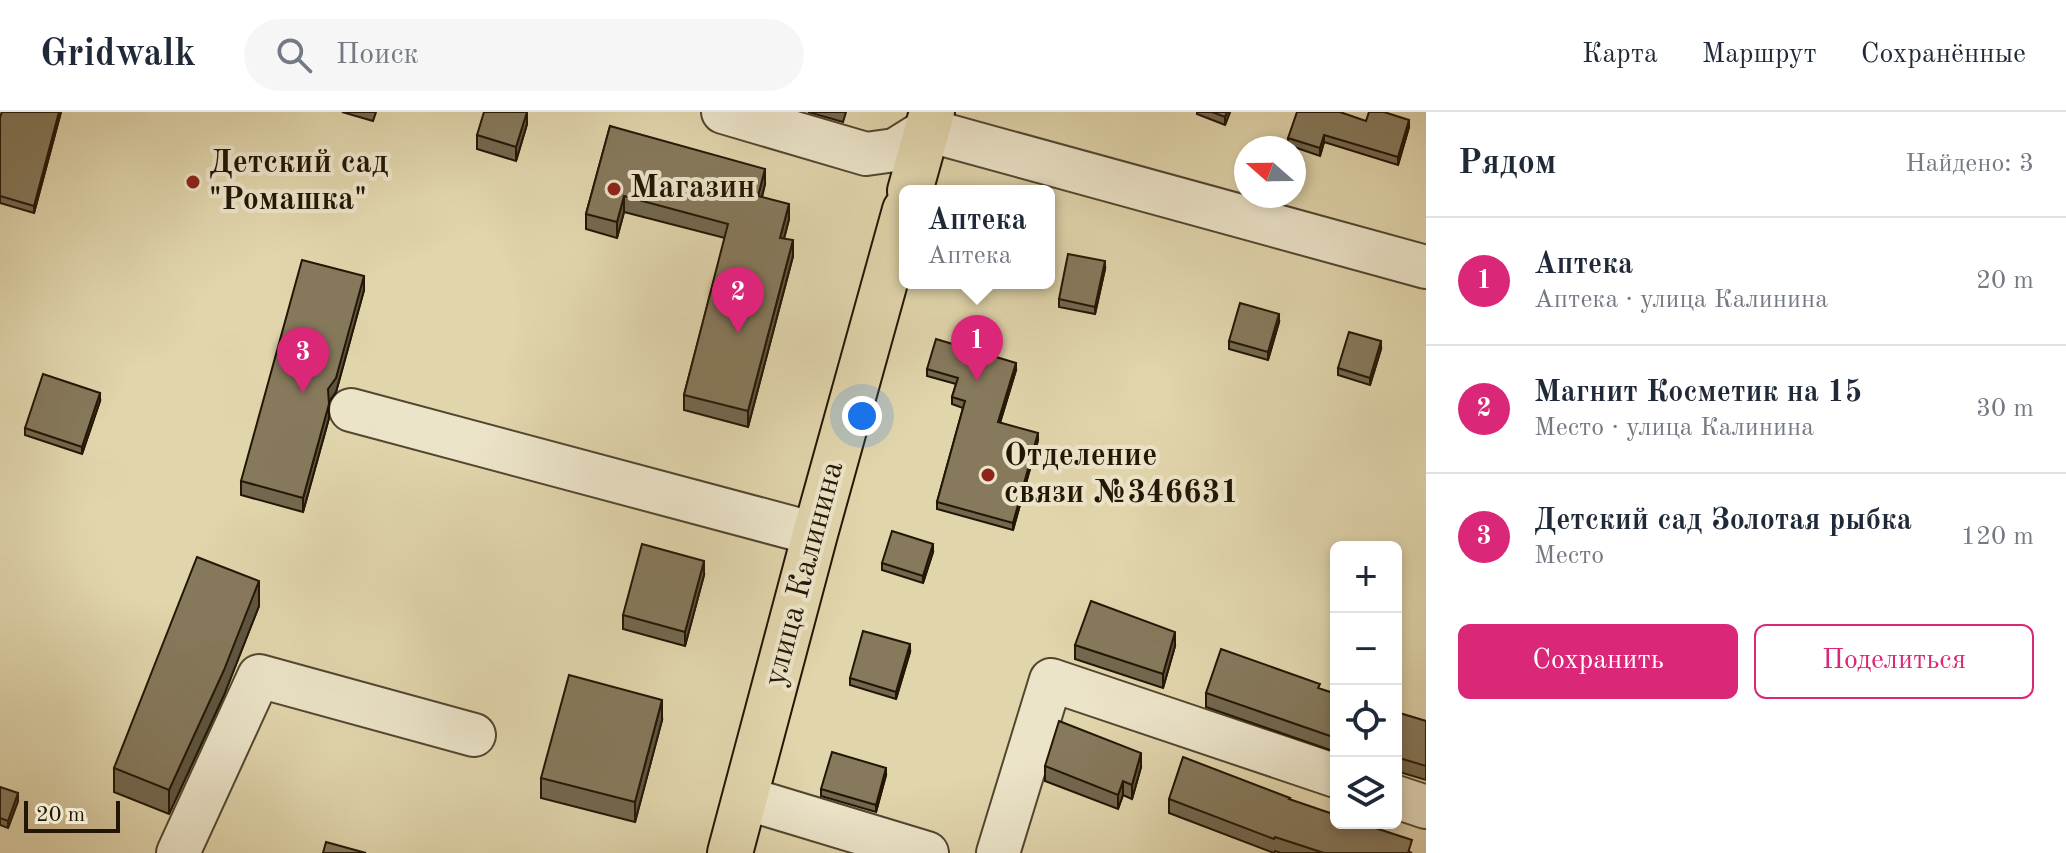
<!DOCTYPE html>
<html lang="ru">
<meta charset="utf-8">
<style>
:root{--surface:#fff;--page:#f6f6f7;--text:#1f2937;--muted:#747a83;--line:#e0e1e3;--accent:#db2777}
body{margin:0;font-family:"Old Standard TT",serif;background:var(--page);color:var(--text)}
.controls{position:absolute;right:24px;bottom:24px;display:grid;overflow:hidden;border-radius:12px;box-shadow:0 4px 12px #0003}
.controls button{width:72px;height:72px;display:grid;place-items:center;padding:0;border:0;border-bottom:2px solid var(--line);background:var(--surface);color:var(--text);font:40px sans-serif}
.compass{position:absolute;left:1234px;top:24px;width:72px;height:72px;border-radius:50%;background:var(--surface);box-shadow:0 4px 12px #0003;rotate:290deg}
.scale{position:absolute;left:24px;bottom:20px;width:96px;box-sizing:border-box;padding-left:8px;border:4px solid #231605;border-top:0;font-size:22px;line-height:28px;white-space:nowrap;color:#231605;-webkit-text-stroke:6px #ece4c9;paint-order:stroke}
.you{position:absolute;left:862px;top:304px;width:28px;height:28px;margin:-20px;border:6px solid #fff;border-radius:50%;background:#1a73e8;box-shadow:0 0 0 12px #1a73e833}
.badge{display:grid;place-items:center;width:52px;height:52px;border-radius:50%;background:var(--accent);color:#fff;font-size:26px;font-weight:700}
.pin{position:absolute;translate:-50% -66px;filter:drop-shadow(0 2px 4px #0008)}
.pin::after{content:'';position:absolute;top:42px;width:28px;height:24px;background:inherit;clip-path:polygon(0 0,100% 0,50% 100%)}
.popup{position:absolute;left:899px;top:73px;width:156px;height:104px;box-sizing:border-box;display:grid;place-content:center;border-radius:12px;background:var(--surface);filter:drop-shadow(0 2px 6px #0005);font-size:26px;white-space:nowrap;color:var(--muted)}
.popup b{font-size:30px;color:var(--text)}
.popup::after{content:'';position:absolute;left:50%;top:100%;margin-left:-16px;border:16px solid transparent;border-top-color:var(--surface)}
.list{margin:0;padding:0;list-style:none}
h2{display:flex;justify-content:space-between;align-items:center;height:104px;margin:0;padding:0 32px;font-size:34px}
h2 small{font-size:26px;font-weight:400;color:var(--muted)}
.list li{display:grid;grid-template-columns:52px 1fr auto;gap:24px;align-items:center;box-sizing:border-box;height:128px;padding:0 32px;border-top:2px solid var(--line)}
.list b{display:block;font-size:30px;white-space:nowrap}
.list p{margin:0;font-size:26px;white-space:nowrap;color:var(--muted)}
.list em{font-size:26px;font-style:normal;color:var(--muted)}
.actions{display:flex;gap:16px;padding:24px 32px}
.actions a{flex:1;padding:18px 0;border:2px solid var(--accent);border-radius:12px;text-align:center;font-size:28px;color:var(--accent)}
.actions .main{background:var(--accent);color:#fff}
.icon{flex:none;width:44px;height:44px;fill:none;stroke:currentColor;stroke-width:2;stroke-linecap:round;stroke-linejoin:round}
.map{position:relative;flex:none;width:1426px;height:741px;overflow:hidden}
header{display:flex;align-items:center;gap:48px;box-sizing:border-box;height:112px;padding:0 40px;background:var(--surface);border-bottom:2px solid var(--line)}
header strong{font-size:38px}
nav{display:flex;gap:44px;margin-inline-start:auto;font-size:28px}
.search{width:560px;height:72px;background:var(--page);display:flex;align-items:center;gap:20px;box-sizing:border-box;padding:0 28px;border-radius:44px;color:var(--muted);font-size:30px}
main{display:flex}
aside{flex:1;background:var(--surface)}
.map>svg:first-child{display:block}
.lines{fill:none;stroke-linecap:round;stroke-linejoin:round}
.minor-casing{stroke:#52462f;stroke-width:46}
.major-casing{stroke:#231605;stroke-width:48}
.minor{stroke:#ece4c9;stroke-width:42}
.major{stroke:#e1d5ac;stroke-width:44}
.wall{fill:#73684f;stroke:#231605;stroke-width:2}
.shaded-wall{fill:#5e5540;stroke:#231605;stroke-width:2}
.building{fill:#86795c;stroke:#231605;stroke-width:2}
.poi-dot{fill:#8f2418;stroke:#ece4c9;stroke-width:3}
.labels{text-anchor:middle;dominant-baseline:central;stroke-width:8;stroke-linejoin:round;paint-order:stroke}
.poi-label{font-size:32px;font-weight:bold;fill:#231605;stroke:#ece4c9;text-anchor:start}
.street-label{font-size:32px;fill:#231605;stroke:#ece4c9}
</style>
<header>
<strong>Gridwalk</strong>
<div class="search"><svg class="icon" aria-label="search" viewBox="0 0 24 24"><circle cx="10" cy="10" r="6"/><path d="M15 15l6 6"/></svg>Поиск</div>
<nav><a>Карта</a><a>Маршрут</a><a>Сохранённые</a></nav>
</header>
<main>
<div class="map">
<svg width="1426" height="741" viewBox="0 0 1426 741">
<rect width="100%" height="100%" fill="#e1d5ac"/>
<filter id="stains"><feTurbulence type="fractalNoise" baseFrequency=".0025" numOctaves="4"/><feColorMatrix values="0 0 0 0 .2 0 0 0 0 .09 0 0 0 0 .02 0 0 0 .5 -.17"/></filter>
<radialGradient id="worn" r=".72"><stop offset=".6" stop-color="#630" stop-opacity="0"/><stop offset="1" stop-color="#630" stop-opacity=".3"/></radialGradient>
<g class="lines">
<!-- minor casing -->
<g class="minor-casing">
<g id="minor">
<polyline points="723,0 866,42 895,38 927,18 1426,155"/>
<polyline points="351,298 815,422"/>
<polyline points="1396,685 1426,695"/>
<polyline points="745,686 927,741"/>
<polyline points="178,741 259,564 474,623"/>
<polyline points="998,741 1051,568 1336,664"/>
</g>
</g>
<!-- major casing -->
<g class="major-casing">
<g id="major">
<polyline points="910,79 932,0"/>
<polyline points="730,741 815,422 905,98"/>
</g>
</g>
<!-- minor -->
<use href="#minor" class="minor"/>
<!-- major -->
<use href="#major" class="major"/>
</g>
<!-- wall -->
<g class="wall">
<polygon points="2,0 61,0 34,101 0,91 0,6"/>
<polygon points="342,0 376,0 373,9"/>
<polygon points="527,0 527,12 516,49 477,37 477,23"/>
<polygon points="808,0 846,0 843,10"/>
<polygon points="1197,0 1230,0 1225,13 1197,2"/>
<polygon points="1366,9 1409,15 1398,53 1324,30 1320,44 1288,33 1288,26"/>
<polygon points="610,14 765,72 762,85 789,107 784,127 793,144 748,315 684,298 684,283 725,126 624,100 617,126 586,117 586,102"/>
<polygon points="1105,157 1095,202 1059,195 1059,187"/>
<polygon points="982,171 1000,171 999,175"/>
<polygon points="364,178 336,280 329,290 329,306 303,400 241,383 241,369"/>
<polygon points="1279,210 1268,248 1229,237 1229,229"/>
<polygon points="1381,237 1370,273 1338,263 1338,256"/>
<polygon points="927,257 1016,258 1000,311 1038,328 1013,418 937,397 937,390 963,296 952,292 952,285 956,272 927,264"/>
<polygon points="100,289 82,342 25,323 25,316"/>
<polygon points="933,440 923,471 882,458 882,451"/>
<polygon points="704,463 685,534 623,517 623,503"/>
<polygon points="259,494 224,583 169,702 114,680 114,656"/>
<polygon points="1075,533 1175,534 1163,576 1075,547"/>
<polygon points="910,540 896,587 850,573 850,566"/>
<polygon points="1320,577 1336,582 1336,640 1206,595 1206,581"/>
<polygon points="1396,600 1426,609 1426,668 1396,659"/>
<polygon points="662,608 635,710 541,686 541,666"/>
<polygon points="1045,654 1141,655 1132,687 1123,683 1118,697 1045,669"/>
<polygon points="886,663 876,700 821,684 821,677"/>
<polygon points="0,675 18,689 8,716 0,713"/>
<polygon points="1169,687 1290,688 1412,741 1281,741 1275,739 1274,741 1169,701"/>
</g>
<!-- shaded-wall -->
<g class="shaded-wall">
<polygon points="59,0 61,0 34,101 34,94"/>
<polygon points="527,0 527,12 516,49 516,35"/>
<polygon points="1227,0 1230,0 1225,13 1225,5"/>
<polygon points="1409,8 1409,15 1398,53 1398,45"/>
<polygon points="1324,23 1324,30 1320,44 1320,36"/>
<polygon points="765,57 765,72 758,100 758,84"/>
<polygon points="624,84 624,100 617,126 617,110"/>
<polygon points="789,92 789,107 780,141 780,126"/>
<polygon points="793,128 793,144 748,315 748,299"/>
<polygon points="1105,149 1105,157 1095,202 1095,195"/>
<polygon points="364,164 364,178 336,280 328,291 328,277"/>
<polygon points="1279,202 1279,210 1268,248 1268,240"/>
<polygon points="1381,229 1381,237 1370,273 1370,266"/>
<polygon points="1016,251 1016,258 998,317 998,310"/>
<polygon points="100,281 100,289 82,342 82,335"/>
<polygon points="329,292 329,306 303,400 303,386"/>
<polygon points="1038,321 1038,328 1013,418 1013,411"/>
<polygon points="933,432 933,440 923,471 923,464"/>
<polygon points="704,449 704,463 685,534 685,520"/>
<polygon points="259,469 259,494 224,583 169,702 169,678"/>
<polygon points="1175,520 1175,534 1163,576 1163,562"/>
<polygon points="910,532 910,540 896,587 896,580"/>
<polygon points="662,588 662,608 635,710 635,690"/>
<polygon points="1141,641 1141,655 1132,687 1132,673"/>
<polygon points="886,656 886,663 876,700 876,693"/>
<polygon points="1123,669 1123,683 1118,697 1118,683"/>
<polygon points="18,681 18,689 8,716 8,709"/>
</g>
<!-- building -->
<g class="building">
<polygon points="2,0 59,0 34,94 0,84 0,6"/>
<polygon points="484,0 527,0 516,35 477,23"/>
<polygon points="1212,0 1227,0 1225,5"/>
<polygon points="1297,0 1340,0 1366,9 1369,0 1384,0 1409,8 1398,45 1324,23 1320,36 1288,26"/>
<polygon points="610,14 765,57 758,84 789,92 780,126 793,128 748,299 684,283 728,112 624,84 617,110 586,102"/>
<polygon points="1068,142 1105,149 1095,195 1059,187"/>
<polygon points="302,148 364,164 336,266 328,277 329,292 303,386 241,369"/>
<polygon points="1240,191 1279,202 1268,240 1229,229"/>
<polygon points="1349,220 1381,229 1370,266 1338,256"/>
<polygon points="936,227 1016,251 998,310 1038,321 1013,411 937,390 965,289 952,285 958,266 927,257"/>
<polygon points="43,262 100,281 82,335 25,316"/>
<polygon points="892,419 933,432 923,464 882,451"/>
<polygon points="642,432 704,449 685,520 623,503"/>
<polygon points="197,445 259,469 224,558 169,678 114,656"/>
<polygon points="1091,489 1175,520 1163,562 1075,533"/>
<polygon points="863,519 910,532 896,580 850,566"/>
<polygon points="1221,537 1320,572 1318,576 1336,582 1336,626 1206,581"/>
<polygon points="569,563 662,588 635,690 541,666"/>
<polygon points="1396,600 1426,609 1426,654 1396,645"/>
<polygon points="1059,609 1141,641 1132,673 1123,669 1118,683 1045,654"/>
<polygon points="832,640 886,656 876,693 821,677"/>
<polygon points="1183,645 1290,686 1289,687 1336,703 1336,711 1360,711 1412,728 1408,741 1324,741 1275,725 1274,727 1169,687"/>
<polygon points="0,675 18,681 8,709 0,706"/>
<polygon points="326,730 366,741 323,741"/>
</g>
<!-- markers -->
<g class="poi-dot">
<circle cx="193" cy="70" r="8"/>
<circle cx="614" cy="77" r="8"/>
<circle cx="988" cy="363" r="8"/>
</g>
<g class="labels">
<!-- poi labels -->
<g class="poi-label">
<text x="209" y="52">Детский сад<tspan x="209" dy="37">"Ромашка"</tspan></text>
<text x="630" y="77">Магазин</text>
<text x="1004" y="345">Отделение<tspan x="1004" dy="37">связи №346631</tspan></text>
</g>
<!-- street labels -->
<g class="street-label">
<text transform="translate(805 462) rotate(-75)">улица Калинина</text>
</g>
</g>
<rect width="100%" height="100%" filter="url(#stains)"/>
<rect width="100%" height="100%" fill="url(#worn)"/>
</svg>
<div class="controls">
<button>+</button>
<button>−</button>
<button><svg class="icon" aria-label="locate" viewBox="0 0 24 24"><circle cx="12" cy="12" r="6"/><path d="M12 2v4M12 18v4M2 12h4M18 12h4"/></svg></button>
<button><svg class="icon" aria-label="layers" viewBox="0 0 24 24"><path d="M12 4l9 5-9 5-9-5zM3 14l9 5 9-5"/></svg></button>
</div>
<svg class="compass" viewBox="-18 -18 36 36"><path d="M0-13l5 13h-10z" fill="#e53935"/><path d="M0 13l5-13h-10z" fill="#747a83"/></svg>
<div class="scale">20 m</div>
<div class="you"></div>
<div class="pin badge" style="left:977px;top:269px">1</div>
<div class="popup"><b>Аптека</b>Аптека</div>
<div class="pin badge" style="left:738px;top:221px">2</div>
<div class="pin badge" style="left:303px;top:281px">3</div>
</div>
<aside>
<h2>Рядом<small>Найдено: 3</small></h2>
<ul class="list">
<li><span class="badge">1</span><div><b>Аптека</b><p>Аптека · улица Калинина</p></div><em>20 m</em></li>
<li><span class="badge">2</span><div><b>Магнит Косметик на 15</b><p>Место · улица Калинина</p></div><em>30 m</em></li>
<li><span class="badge">3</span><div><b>Детский сад Золотая рыбка</b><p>Место</p></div><em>120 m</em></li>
</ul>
<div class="actions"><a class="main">Сохранить</a><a>Поделиться</a></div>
</aside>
</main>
